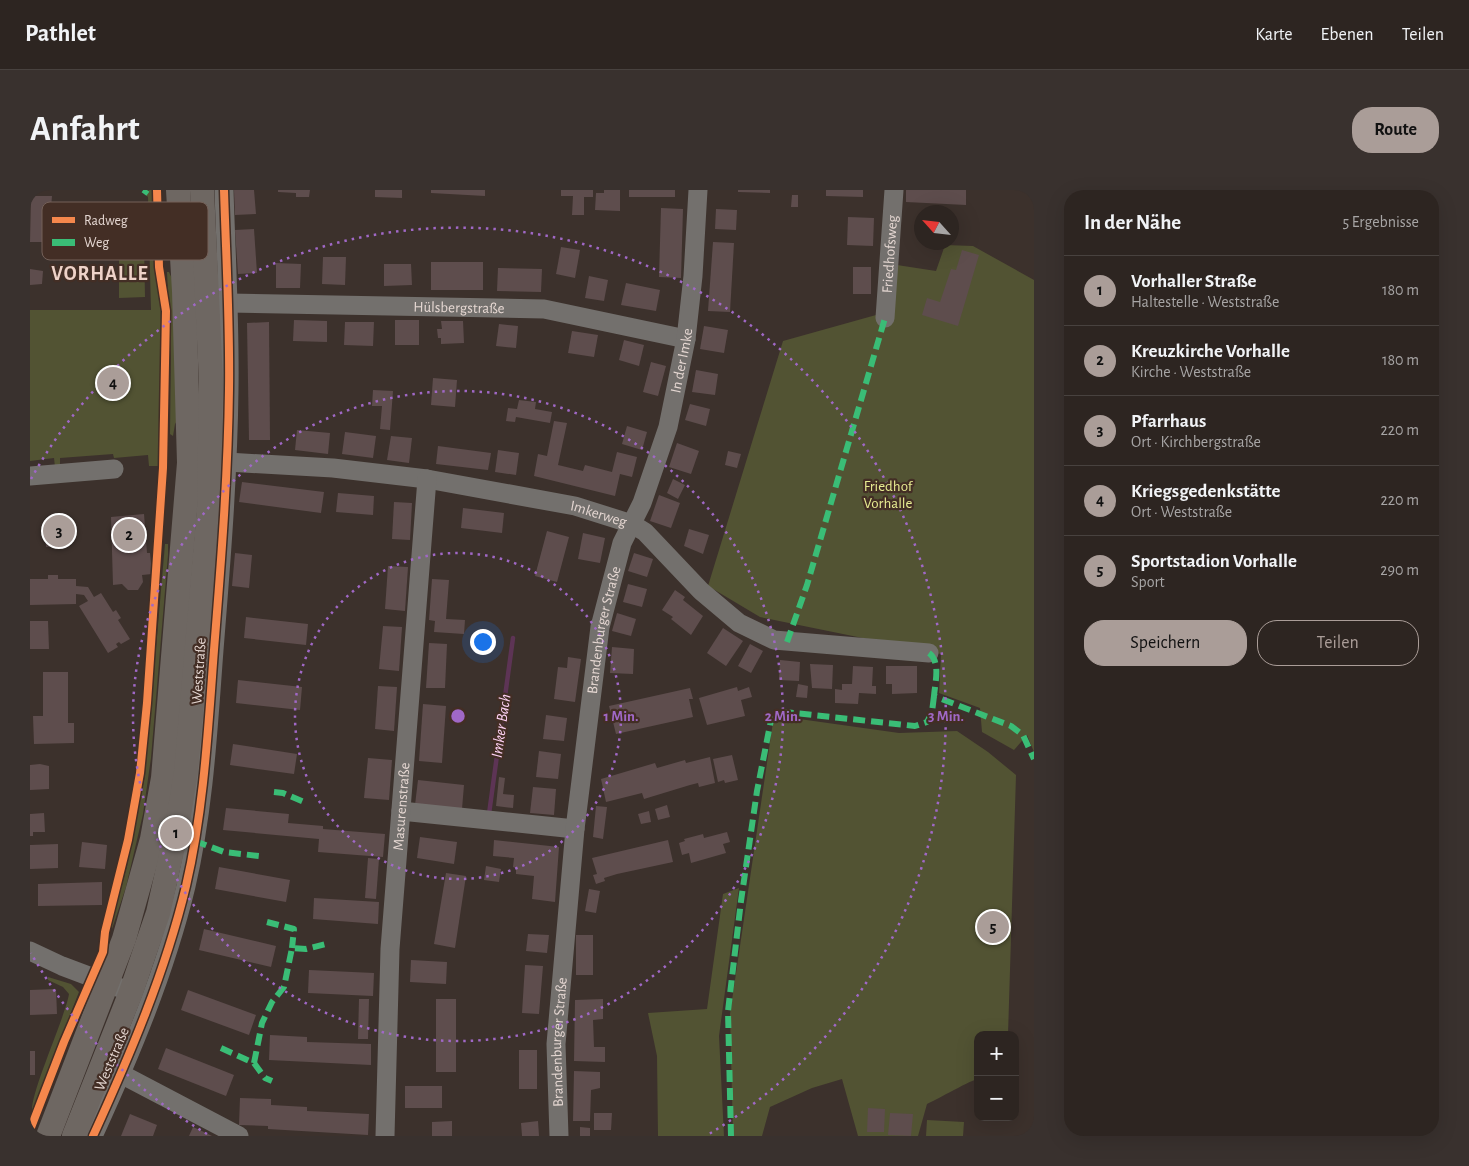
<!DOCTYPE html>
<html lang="de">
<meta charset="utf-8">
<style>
:root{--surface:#2d2521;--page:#39312e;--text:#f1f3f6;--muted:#a7a5a5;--line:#48423f;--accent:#aa9d98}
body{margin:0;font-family:"Alegreya Sans",sans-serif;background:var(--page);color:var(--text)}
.controls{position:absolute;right:15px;bottom:15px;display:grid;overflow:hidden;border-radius:10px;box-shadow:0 5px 20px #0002}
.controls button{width:45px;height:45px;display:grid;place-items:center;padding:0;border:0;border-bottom:1px solid var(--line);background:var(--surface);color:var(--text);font:25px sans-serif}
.compass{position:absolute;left:884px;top:15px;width:45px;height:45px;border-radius:50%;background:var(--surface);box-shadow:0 5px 20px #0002;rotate:297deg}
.you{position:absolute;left:452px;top:451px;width:18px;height:18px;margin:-12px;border:4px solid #fff;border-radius:50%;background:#1a73e8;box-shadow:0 0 0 8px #1a73e833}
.badge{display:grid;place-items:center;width:32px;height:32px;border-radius:50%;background:var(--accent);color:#111;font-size:16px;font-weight:700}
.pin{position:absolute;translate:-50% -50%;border:2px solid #fff;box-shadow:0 1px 5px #0006}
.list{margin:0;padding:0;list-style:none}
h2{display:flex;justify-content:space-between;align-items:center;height:65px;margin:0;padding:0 20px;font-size:21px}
h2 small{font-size:16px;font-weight:400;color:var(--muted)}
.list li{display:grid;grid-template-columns:32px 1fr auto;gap:15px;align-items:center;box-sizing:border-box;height:70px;padding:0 20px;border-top:1px solid var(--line)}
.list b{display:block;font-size:19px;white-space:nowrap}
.list p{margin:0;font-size:16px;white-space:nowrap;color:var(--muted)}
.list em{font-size:16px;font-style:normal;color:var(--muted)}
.actions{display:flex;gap:10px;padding:15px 20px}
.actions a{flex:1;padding:11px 0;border:1px solid var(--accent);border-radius:20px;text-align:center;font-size:18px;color:var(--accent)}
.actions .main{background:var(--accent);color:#111}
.map{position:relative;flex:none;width:1004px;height:946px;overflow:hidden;border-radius:20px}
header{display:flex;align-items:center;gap:30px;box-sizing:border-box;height:70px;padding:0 25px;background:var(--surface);border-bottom:1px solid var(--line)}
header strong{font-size:24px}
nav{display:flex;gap:28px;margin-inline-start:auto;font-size:18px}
.intro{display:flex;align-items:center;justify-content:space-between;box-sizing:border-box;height:120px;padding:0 30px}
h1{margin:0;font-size:35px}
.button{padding:12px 22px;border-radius:20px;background:var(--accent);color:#111;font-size:18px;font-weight:700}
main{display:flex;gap:30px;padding:0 30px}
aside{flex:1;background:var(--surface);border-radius:20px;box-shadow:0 5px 20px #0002}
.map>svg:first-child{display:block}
.green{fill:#525333}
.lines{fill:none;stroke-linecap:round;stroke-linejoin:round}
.stream{stroke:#5d3455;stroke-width:4.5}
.building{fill:#5e4d4d}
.minor{stroke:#73706d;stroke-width:19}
.major{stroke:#6e6762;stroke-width:24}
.quiet{stroke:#3abd76;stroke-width:6;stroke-dasharray:12 6;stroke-linecap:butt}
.cycleway-casing{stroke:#432e25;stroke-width:11}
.cycleway{stroke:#f5874c;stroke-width:8}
.ring{fill:none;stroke:#a068c6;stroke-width:2.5;stroke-dasharray:2.5 5}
.labels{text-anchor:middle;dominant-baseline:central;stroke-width:4.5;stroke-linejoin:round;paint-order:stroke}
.street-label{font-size:15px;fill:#e5d7d2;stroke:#432e25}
.park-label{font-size:15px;fill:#e7ec91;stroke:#432e25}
.water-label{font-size:16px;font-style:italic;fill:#fed2f5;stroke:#432e25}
.district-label{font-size:20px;font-weight:bold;letter-spacing:1px;fill:#eed2c8;stroke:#432e25}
.key{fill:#432e25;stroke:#746159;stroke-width:1}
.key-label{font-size:14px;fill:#e5d7d2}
.centre{fill:#a068c6;stroke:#432e25;stroke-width:2.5}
.ring-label{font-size:15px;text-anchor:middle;font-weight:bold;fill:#a068c6;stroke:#432e25;stroke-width:4.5;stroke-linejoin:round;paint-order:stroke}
</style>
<header>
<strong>Pathlet</strong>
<nav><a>Karte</a><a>Ebenen</a><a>Teilen</a></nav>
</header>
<div class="intro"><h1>Anfahrt</h1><a class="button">Route</a></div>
<main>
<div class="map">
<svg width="1004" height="946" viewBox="0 0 1004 946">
<rect width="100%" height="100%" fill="#3c312c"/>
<!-- green -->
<g class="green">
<polygon points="119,0 124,0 129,100 133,109 133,222 129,276 119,276 118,265 84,268 83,264 30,268 30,277 25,277 24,268 0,271 0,120 121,120 118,7 115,4"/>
<polygon points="89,55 114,55 115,107 89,108"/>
<polygon points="915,55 943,56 1004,90 1004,562 997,545 984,560 952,542 950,518 909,503 911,464 730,427 678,396 753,151 846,125 854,73 906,81"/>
<polygon points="137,82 139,82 143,91 147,231 145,234 143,246 140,244 141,166"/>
<polygon points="135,354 138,354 138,365 121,568 113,624 96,697 82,739 82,733 97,676 115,585"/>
<path d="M748 526 869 543 927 541 958 562 986 585 978 845H948V889C943 889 906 910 897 914L888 946H828L812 889 782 898 740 917 732 946H703L700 824 743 532Z"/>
<polygon points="709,698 689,846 694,946 628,946 627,866 618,823 677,819 693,704"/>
<path d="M18 787 41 794 49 802 2 922C0 903 35 828 39 804L33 797 18 790Z"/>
<polygon points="897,930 934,932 933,946 896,946"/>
</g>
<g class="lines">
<!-- stream -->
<polyline class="stream" points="459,624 483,448"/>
</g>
<!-- building -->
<g class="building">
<polygon points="204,0 224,0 226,24 205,25"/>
<polygon points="248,0 280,0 279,7 266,7 266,3 248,2"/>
<polygon points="345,0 372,0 372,8 345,7"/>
<polygon points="401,0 455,0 455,6 401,3"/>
<polygon points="531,0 563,0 563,7 554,7 554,25 542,25 543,6 531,6"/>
<polygon points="574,0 590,0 590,21 565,20 566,3 574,3"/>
<rect x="599" y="0" width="46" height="7"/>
<polygon points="708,0 740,0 740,3 708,2"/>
<polygon points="796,0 833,0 833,7 796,6"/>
<polygon points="876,0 936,0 936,15 876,12"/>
<polygon points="762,5 768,5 768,17 761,17"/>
<polygon points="1,6 22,6 21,18 34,18 34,41 27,41 26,52 0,52"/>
<polygon points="631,18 653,19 651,88 629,87"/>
<polygon points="686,19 707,20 706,40 685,39"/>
<polygon points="818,27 844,28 843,56 817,55"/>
<polygon points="224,39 227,83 208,84 205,40"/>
<polygon points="683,52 704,53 700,122 678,121"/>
<polygon points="531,57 550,60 545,88 526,84"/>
<polygon points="932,60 949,65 928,136 892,125 897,108 910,112 921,79 926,80"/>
<polygon points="293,67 316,67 315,95 292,94"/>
<rect x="401" y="72" width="52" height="28"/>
<polygon points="246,73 271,74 270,98 246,98"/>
<polygon points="354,74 381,74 382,95 354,96"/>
<rect x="823" y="77" width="18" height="27"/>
<polygon points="468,78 512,79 511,102 467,101"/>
<polygon points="0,79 13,81 12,94 0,95"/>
<polygon points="559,86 578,90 574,111 555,108"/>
<polygon points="596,93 630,100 626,121 591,115"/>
<polygon points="264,130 297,131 297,152 263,151"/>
<rect x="365" y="130" width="24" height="25"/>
<polygon points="411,131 433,131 434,153 411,154 411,148 408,148 407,139 412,139"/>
<polygon points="239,132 240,250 219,250 217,133"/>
<polygon points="315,132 344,132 343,156 314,155"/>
<polygon points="469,134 488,136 486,158 466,156"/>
<polygon points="674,136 698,140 694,163 670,159"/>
<polygon points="542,141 568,145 564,167 538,163"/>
<polygon points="594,150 614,155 609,176 589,170"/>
<polygon points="621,172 636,176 628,206 613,202"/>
<polygon points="666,180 688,184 685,205 662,202"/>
<polygon points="403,188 427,190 425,217 401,215"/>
<polygon points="343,200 363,201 360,240 350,239 352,216 342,216"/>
<polygon points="489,210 506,212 505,219 522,222 520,233 486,227 485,232 476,231 478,218 487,219"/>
<polygon points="660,214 680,219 676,236 655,230"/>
<polygon points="524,231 537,233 528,275 553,281 555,275 582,282 587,262 607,267 602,287 590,284 585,306 504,286 508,264 517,266"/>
<polygon points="597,236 617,242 612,260 592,254"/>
<polygon points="267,240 300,243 298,264 265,260"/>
<polygon points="315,242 346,246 343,268 312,264"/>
<polygon points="361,246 382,248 379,273 357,270"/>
<polygon points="647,253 669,261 661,284 639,277"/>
<polygon points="408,256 461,263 458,280 406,274"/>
<polygon points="468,260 489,263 486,285 465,282"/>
<polygon points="698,261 711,264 707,278 695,275"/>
<polygon points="643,289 655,295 648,309 637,303"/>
<polygon points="212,292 294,302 291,323 209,312"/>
<polygon points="308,303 344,306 343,325 306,322"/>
<polygon points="629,305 650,313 641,338 620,331"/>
<polygon points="364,312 382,313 380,350 362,349"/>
<polygon points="433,318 474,323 472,343 431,338"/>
<polygon points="114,324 117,363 120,363 122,384 112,385 113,392 108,400 98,400 92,394 83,395 81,327"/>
<polygon points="43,329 44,352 33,352 33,356 16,357 14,330"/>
<polygon points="659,339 679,345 673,364 654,356"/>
<polygon points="517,341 539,347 527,392 505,386"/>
<polygon points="553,343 575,348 570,373 548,369"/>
<polygon points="205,363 222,365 219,398 202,396"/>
<polygon points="604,363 623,369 617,387 598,381"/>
<polygon points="358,376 378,377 375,421 355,419"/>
<polygon points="18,385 28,385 28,389 46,389 46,396 58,397 64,407 71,403 83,422 86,420 91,428 88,430 100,449 91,454 89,452 86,454 88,457 78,463 49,416 58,411 54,405 46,404 46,414 0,415 0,389 18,389"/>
<polygon points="402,389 419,390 416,429 435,430 434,444 404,442 405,431 399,430"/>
<polygon points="598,394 617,399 612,417 593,412"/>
<polygon points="645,400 655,407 653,410 673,426 661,445 641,429 643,427 632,420"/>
<polygon points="587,423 606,429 601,446 582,441"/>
<polygon points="216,427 278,434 276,455 214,448"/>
<polygon points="0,431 18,431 19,459 0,459"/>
<polygon points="353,436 372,437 369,481 349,479"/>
<polygon points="693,438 713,451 696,476 677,463"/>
<polygon points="399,453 417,454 415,498 396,498"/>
<polygon points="720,454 733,461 721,483 708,476"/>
<polygon points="582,457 604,459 603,484 580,483"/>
<polygon points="538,467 551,469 545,512 524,509 528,477 537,478"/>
<polygon points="750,470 770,472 769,491 749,490"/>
<polygon points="780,474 803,475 802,499 782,498"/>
<polygon points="823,476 843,477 842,496 846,496 846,504 829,503 828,514 805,513 805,499 812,500 812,494 822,494"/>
<polygon points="856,476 887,476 887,503 862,504 862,494 856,494"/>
<polygon points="13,482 38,482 38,533 44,533 44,553 4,554 3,526 13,526"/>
<polygon points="208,490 272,497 270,520 206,513"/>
<polygon points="768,494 778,496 777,508 766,507"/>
<polygon points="348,496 367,497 364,541 345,539"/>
<polygon points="707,497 708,501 719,497 722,507 711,510 715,526 677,535 669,508"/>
<polygon points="660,498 663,509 659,509 663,527 586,544 579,516"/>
<polygon points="393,514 416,516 412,573 389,571"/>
<polygon points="516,525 537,528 534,551 513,549"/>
<polygon points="203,554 267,564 264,584 200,575"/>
<polygon points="509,561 531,564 528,589 506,587"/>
<polygon points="702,565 708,590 695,593 694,590 688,592 683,569"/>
<polygon points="680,567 685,593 669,597 668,593 660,595 614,609 612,603 576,612 571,589 625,573 627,578 655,570 656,573"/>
<polygon points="338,568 362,570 359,610 334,608"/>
<polygon points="10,574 19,576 19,599 0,600 0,575"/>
<polygon points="469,587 475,588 473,604 484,605 483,618 466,616"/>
<polygon points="388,590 434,595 432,619 385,615"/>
<polygon points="503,597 526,599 524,625 500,623"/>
<polygon points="637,615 640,627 628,630 625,619"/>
<polygon points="566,616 577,617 573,649 563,647"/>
<polygon points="196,618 259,624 258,633 293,636 293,639 355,644 353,667 288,662 289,649 193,640"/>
<polygon points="619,621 621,632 611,634 608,624"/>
<polygon points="14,623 15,642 3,642 3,646 0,646 0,624"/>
<polygon points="697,642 700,652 693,654 696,663 661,673 659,663 652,665 649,653 655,651 654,649 673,644 674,648"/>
<polygon points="390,647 427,652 424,674 387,668"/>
<polygon points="464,650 529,657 525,712 502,709 504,686 486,684 486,678 483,677 484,668 463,666"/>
<polygon points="638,650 643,672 587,684 574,688 575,691 566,694 563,685 567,684 562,668"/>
<polygon points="52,652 77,655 75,679 49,677"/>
<polygon points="28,654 28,678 0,679 0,655"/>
<polygon points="338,668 349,669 346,709 335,708"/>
<polygon points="456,676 471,679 469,692 454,690"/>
<polygon points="189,677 260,690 256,712 185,699"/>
<polygon points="416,683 436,686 425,758 404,754"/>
<polygon points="72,692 72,715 8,716 8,694"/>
<polygon points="559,699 570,701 566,723 555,721"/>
<polygon points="284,708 349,712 348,734 283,729"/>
<polygon points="174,739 246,756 241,777 169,760"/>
<polygon points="498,744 519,745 517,763 496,761"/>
<rect x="546" y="745" width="17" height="40"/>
<polygon points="381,770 417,772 416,794 380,792"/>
<polygon points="495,775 513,776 509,824 492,823"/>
<polygon points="279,780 344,783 343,806 278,803"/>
<polygon points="26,799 27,824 0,825 0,800"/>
<polygon points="158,800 226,825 219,845 151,820"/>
<polygon points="329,809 339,809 338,849 328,849"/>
<rect x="406" y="809" width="20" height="73"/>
<polygon points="573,809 573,829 563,830 564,857 575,857 575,872 544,871 545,810"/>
<polygon points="240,845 277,847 277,852 341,854 341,875 239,870"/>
<polygon points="136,858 204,885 196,906 128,879"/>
<rect x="489" y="860" width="18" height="39"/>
<rect x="0" y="861" width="5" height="24"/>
<polygon points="544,881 570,882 570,898 561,900 560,931 543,931"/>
<rect x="375" y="896" width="37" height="22"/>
<polygon points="210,908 241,909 241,915 277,917 277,921 339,924 338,945 238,939 238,936 209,935"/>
<polygon points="838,918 855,919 854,942 837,942"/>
<polygon points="564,923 582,923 581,940 564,940"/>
<polygon points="860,923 883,924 881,946 858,945"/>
<polygon points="100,924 127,935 123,946 91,946"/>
<polygon points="422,931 422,946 402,946 402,932"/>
<polygon points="508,931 509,946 492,946 491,933"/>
<polygon points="163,937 174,942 182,946 159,946"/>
<polygon points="550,937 560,938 560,946 550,946"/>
</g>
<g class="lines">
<!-- minor -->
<g class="minor">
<path id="s1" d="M199 113 514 119 656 149"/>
<path id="s2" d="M855 128 864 0"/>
<path id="s3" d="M197 272 303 278 397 289 545 316 602 334 615 342 671 401 709 433 744 450 899 463"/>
<polyline points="0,286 84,279"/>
<polyline points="371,621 545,639"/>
<polyline points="0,761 32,776 101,802"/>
<polyline points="91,884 209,946"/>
<path d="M63 946C100 865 135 783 156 696 174 619 178 539 184 460 191 373 198 286 199 199 200 132 196 66 194 0"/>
<path id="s4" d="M355 946 360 759 397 289"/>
<path id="s5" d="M529 946 526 854 545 639 570 437 592 353 612 313 638 237 656 149 663 86 668 0"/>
</g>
<!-- major -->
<g class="major">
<polyline points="18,946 94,749 122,649 133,588 159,273 154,101 148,0"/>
<polyline points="44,946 101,802 128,723 146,643 156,582 179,318 181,192 172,0"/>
</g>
<!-- quiet -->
<g class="quiet">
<polyline points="114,4 117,0"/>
<polyline points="757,452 777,395 855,128"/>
<path d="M899 463C911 472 905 493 904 506L981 536 993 545 1004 569"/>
<polyline points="244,602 253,603 274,612"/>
<polyline points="165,651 194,662 229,666"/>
<polyline points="237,732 264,739 262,758"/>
<polyline points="191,858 224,873 235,888 242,891"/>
<polyline points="224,873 232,833 242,812 254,797 262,758 276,759 296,754"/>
<polyline points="701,946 698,821 711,711 727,601 741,530 755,522 885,536 897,532 902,522 904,506"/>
</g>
<!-- cycleway casing -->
<g class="cycleway-casing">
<g id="cycleway">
<polyline points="0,940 34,852 73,762 75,742 98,650 110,583 117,513 133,278 136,121 129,77 127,0"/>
<path d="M63 946C100 865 135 783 156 696 174 619 178 539 184 460 191 373 198 286 199 199 200 132 196 66 194 0"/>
</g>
</g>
<!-- cycleway -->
<use href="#cycleway" class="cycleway"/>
</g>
<!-- distance rings -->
<g class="ring">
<circle cx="428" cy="526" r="163"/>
<circle cx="428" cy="526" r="325"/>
<path d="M177 944A488 488 0 0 1 1 763M1 289A488 488 0 1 1 679 944"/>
</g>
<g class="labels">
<!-- street labels -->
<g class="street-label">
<text stroke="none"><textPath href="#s2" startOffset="64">Friedhofsweg</textPath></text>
<text stroke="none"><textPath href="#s1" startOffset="230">Hülsbergstraße</textPath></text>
<text stroke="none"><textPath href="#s5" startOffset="791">In der Imke</textPath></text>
<text stroke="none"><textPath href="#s3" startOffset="376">Imkerweg</textPath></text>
<text stroke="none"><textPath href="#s5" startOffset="509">Brandenburger Straße</textPath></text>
<text transform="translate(169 481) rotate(-86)">Weststraße</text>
<text stroke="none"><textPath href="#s4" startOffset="330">Masurenstraße</textPath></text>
<text stroke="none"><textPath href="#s5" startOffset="94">Brandenburger Straße</textPath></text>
<text transform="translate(82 869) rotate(-67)">Weststraße</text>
</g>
<!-- park labels -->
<g class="park-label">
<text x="858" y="296">Friedhof<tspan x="858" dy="17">Vorhalle</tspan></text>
</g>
<!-- water labels -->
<g class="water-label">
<text transform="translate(471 536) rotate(-82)">Imker Bach</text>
</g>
<!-- district labels -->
<g class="district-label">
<text x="70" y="84">VORHALLE</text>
</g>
</g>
<!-- legend -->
<rect x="12" y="12" width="166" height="58" rx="8" class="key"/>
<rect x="22" y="27" width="23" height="6" fill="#f5874c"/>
<rect x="22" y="49" width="23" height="7" fill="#3abd76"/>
<g class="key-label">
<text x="54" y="35">Radweg</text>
<text x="54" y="57">Weg</text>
</g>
<circle cx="428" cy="526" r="8" class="centre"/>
<g class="ring-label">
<text x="591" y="531">1 Min.</text>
<text x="753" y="531">2 Min.</text>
<text x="916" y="531">3 Min.</text>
</g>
</svg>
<div class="controls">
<button>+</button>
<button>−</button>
</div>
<svg class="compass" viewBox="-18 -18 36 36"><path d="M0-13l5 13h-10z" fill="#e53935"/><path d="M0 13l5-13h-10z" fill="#a7a5a5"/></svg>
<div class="you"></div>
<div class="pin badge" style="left:146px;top:643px">1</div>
<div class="pin badge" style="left:99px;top:345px">2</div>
<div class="pin badge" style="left:29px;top:341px">3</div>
<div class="pin badge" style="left:83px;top:193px">4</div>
<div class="pin badge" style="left:963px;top:737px">5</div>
</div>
<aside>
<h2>In der Nähe<small>5 Ergebnisse</small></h2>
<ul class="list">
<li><span class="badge">1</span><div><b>Vorhaller Straße</b><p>Haltestelle · Weststraße</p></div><em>180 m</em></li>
<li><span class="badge">2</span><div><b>Kreuzkirche Vorhalle</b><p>Kirche · Weststraße</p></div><em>180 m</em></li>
<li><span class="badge">3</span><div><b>Pfarrhaus</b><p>Ort · Kirchbergstraße</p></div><em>220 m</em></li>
<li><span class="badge">4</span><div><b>Kriegsgedenkstätte</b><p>Ort · Weststraße</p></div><em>220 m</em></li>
<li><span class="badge">5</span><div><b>Sportstadion Vorhalle</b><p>Sport</p></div><em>290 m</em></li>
</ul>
<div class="actions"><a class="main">Speichern</a><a>Teilen</a></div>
</aside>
</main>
